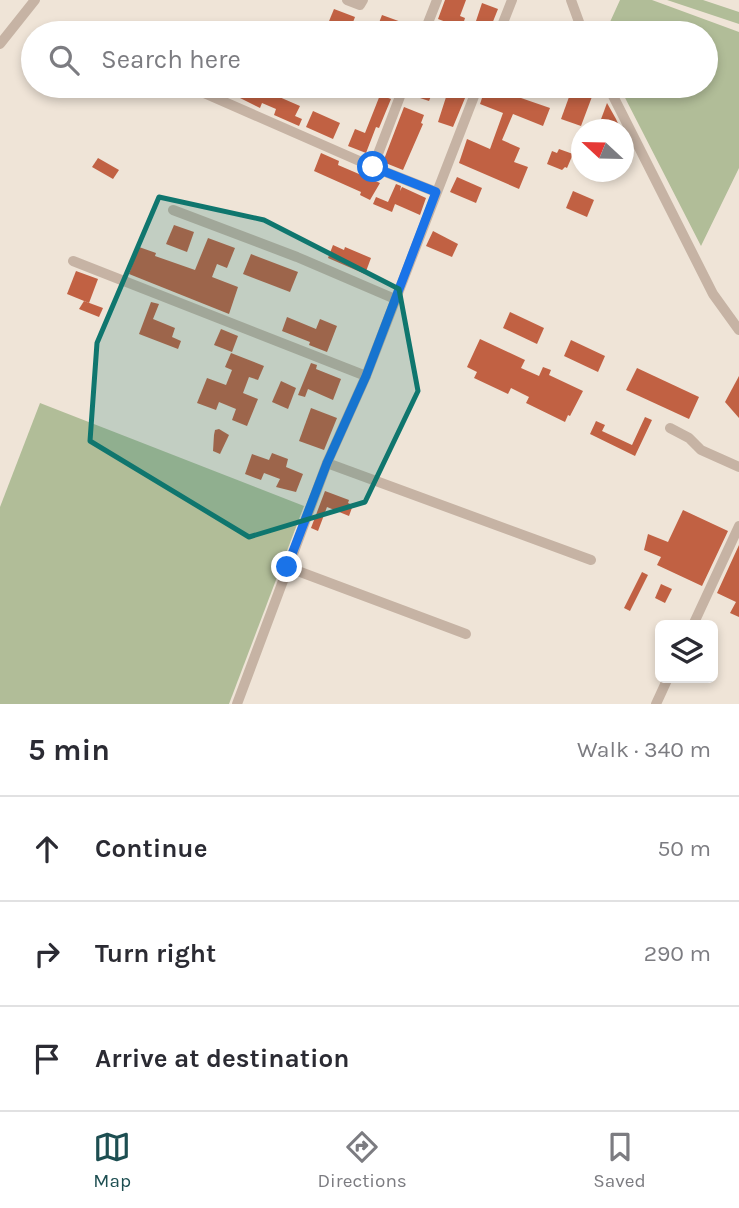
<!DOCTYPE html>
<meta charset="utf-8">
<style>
:root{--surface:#fff;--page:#f7f7f7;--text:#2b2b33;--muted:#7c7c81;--line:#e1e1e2;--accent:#1d4e51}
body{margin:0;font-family:Karla,sans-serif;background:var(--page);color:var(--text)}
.controls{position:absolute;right:21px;bottom:21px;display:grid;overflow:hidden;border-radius:10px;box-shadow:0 4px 10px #0003}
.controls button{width:63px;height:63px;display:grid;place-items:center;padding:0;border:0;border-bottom:2px solid var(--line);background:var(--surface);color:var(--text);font:35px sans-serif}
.compass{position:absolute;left:571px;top:119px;width:63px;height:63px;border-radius:50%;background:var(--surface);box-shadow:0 4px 10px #0003;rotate:292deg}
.stop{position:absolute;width:21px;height:21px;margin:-16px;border:5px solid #1a73e8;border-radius:50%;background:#fff}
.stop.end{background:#1a73e8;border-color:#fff;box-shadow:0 2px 7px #0008}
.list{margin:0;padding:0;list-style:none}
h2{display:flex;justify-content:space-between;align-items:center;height:91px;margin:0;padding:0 28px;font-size:30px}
h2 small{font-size:23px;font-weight:400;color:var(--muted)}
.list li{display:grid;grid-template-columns:46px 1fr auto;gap:21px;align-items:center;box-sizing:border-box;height:105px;padding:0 28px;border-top:2px solid var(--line)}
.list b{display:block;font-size:26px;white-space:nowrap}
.list em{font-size:23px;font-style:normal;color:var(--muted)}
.icon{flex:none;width:38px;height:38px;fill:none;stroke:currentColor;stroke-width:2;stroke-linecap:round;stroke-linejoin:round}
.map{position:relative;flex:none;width:739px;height:704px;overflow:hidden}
.search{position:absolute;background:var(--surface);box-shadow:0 4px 10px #0003;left:21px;right:21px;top:21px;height:77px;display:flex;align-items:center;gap:18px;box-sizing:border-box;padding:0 24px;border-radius:38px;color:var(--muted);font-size:26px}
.sheet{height:406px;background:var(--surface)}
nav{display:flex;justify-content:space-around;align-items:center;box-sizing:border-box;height:98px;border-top:2px solid var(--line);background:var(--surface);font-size:19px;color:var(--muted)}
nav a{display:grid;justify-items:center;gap:4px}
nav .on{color:var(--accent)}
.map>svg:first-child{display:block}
.green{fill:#b1bd98}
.building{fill:#c16143}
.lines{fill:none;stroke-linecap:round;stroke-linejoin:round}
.minor{stroke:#c6b3a4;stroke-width:10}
.route{stroke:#1a73e8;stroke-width:9}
.marked{fill:#0f766e;fill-opacity:0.2;stroke:#0f766e;stroke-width:5;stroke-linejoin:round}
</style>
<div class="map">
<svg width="739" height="704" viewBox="0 0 739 704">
<rect width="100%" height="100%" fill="#efe4d7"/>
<!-- green -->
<g class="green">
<polygon points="620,0 652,0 739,32 739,168 701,246 619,86 706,86 706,33 605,33"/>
<polygon points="667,0 703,0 739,12 739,24"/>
<polygon points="40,403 304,506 229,704 0,704 0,507"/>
</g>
<!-- building -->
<g class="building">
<polygon points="445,0 466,0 460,16 465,18 462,28 438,19"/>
<polygon points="482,3 498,9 490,29 475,24"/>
<polygon points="334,9 355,17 349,33 327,26"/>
<polygon points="382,15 404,23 395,30 396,33 375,33"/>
<polygon points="236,86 254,86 300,106 295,116 302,119 299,126 274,115 276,109 262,103 260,108 232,94"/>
<polygon points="415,86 470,86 453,127 438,122 447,94 434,89 429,101 411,95"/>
<polygon points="486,86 550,108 543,126 513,114 502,140 520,148 514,162 528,167 519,189 459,163 467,139 490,149 503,113 480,104"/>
<polygon points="573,86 596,86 581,126 561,119"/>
<polygon points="380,95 391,99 379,128 376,127 366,153 348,146 355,129 365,133"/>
<polygon points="607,103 616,119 621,130 597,130"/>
<polygon points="404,107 424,115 421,123 423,124 403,170 383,162"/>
<polygon points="313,111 340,123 333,139 306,127"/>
<polygon points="559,149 573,154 567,168 565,167 562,170 547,164 552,151 557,153"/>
<polygon points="321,153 339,161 338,165 380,183 370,200 360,195 361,192 314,171"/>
<polygon points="98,158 119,170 113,179 92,167"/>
<polygon points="457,177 482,188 476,203 450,192"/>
<polygon points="396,184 401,186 400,191 402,187 426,198 420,215 395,204 392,212 373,204 376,197 388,202"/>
<polygon points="573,191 594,200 587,217 566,208"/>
<polygon points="174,225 194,232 187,252 166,244"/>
<polygon points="433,231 458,244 452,257 426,246"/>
<polygon points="208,238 235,248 227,268 217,264 212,277 238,287 229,314 129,274 139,247 156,253 155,256 195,270"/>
<polygon points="333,245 344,250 345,247 371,258 365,274 328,258"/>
<polygon points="251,254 298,272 290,292 243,274"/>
<polygon points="76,271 98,279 89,303 67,294"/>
<polygon points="84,301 103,308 99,317 79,309"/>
<polygon points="151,302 159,304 153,319 175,328 172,337 181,341 178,349 139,334"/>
<polygon points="510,312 544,328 537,344 503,328"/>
<polygon points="287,317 316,329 320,319 337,326 327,352 309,345 310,342 282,331"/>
<polygon points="221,329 238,336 232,352 214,345"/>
<polygon points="480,339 525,360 521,368 539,376 543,367 551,370 549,375 583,391 570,416 568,415 565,422 526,403 529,397 511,388 508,394 474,378 477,372 467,367"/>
<polygon points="571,340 605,356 598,372 564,356"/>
<polygon points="231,353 264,366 258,380 249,377 243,393 258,399 247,426 232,420 236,409 219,402 216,410 197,403 207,378 226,385 232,370 225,367"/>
<polygon points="311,363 317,365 316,369 341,379 333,400 308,389 305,397 298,395"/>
<polygon points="637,368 699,397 689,419 626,390"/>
<polygon points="739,376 739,418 725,402"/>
<polygon points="281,381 296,388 288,409 272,402"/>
<polygon points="311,408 337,418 324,450 299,441"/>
<polygon points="645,417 652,420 635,456 590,434 596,421 605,425 602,431 632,445"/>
<polygon points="219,429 229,435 220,454 213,451 214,435 215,430"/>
<polygon points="272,453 288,459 286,467 303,474 296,492 276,487 280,479 264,473 261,480 245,474 252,454 269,460"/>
<polygon points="325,491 349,500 348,503 353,505 349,516 327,507 318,531 311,528"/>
<polygon points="683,510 728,531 702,586 657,565 661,557 644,550 648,534 668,542"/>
<polygon points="739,545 739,617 730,613 736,602 717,593"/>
<polygon points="642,572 648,575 630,611 624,608"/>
<polygon points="661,584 672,589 665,603 655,598"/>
</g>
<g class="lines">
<!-- minor -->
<g class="minor">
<polyline points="347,0 360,5 363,0"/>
<polyline points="571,0 583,33"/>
<polyline points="424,33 437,0"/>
<polyline points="499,33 512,0"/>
<polyline points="0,44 35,0"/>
<polyline points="188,86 373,167 436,192"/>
<polyline points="608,86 713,294 739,330"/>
<polyline points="373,167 404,86"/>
<polyline points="173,210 297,257 395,299"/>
<polyline points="73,261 366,376"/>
<polyline points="670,428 689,438 701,450 739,467"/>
<polyline points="327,463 591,560"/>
<polyline points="287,567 466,634"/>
<polyline points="693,625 739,526"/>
<polyline points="237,704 327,463 366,376 478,86"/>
<polyline points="656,704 668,678"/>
</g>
</g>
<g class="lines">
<!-- route -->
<polyline class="route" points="287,567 327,463 366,376 436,192 373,167"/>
</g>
<!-- marked area -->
<path class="marked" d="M159 197 264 220 399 289 418 391 365 502 249 537 90 441 97 343Z"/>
</svg>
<div class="controls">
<button><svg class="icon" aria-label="layers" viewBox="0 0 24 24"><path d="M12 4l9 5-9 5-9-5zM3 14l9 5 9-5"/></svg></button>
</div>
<svg class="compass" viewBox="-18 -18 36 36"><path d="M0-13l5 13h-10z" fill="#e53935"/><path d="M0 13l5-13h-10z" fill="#7c7c81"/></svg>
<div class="stop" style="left:373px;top:167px"></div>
<div class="stop end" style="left:287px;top:567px"></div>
<div class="search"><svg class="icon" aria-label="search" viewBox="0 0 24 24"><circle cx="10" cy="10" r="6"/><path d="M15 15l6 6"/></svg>Search here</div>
</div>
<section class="sheet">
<h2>5 min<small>Walk · 340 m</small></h2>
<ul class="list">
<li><svg class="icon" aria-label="ahead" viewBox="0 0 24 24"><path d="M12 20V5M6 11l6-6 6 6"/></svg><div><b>Continue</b></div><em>50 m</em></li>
<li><svg class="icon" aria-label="right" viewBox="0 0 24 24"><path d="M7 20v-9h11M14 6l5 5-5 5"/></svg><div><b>Turn right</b></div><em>290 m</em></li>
<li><svg class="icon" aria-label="arrive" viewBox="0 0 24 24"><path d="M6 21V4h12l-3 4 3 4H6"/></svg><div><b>Arrive at destination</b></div></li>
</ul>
</section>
<nav>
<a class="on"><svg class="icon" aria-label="map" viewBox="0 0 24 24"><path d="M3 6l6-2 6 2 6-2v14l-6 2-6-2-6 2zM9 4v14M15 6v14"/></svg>Map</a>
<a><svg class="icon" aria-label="directions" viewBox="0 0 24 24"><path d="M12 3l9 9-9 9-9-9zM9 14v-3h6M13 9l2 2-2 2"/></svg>Directions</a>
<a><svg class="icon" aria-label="saved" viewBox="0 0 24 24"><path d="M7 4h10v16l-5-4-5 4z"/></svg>Saved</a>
</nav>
